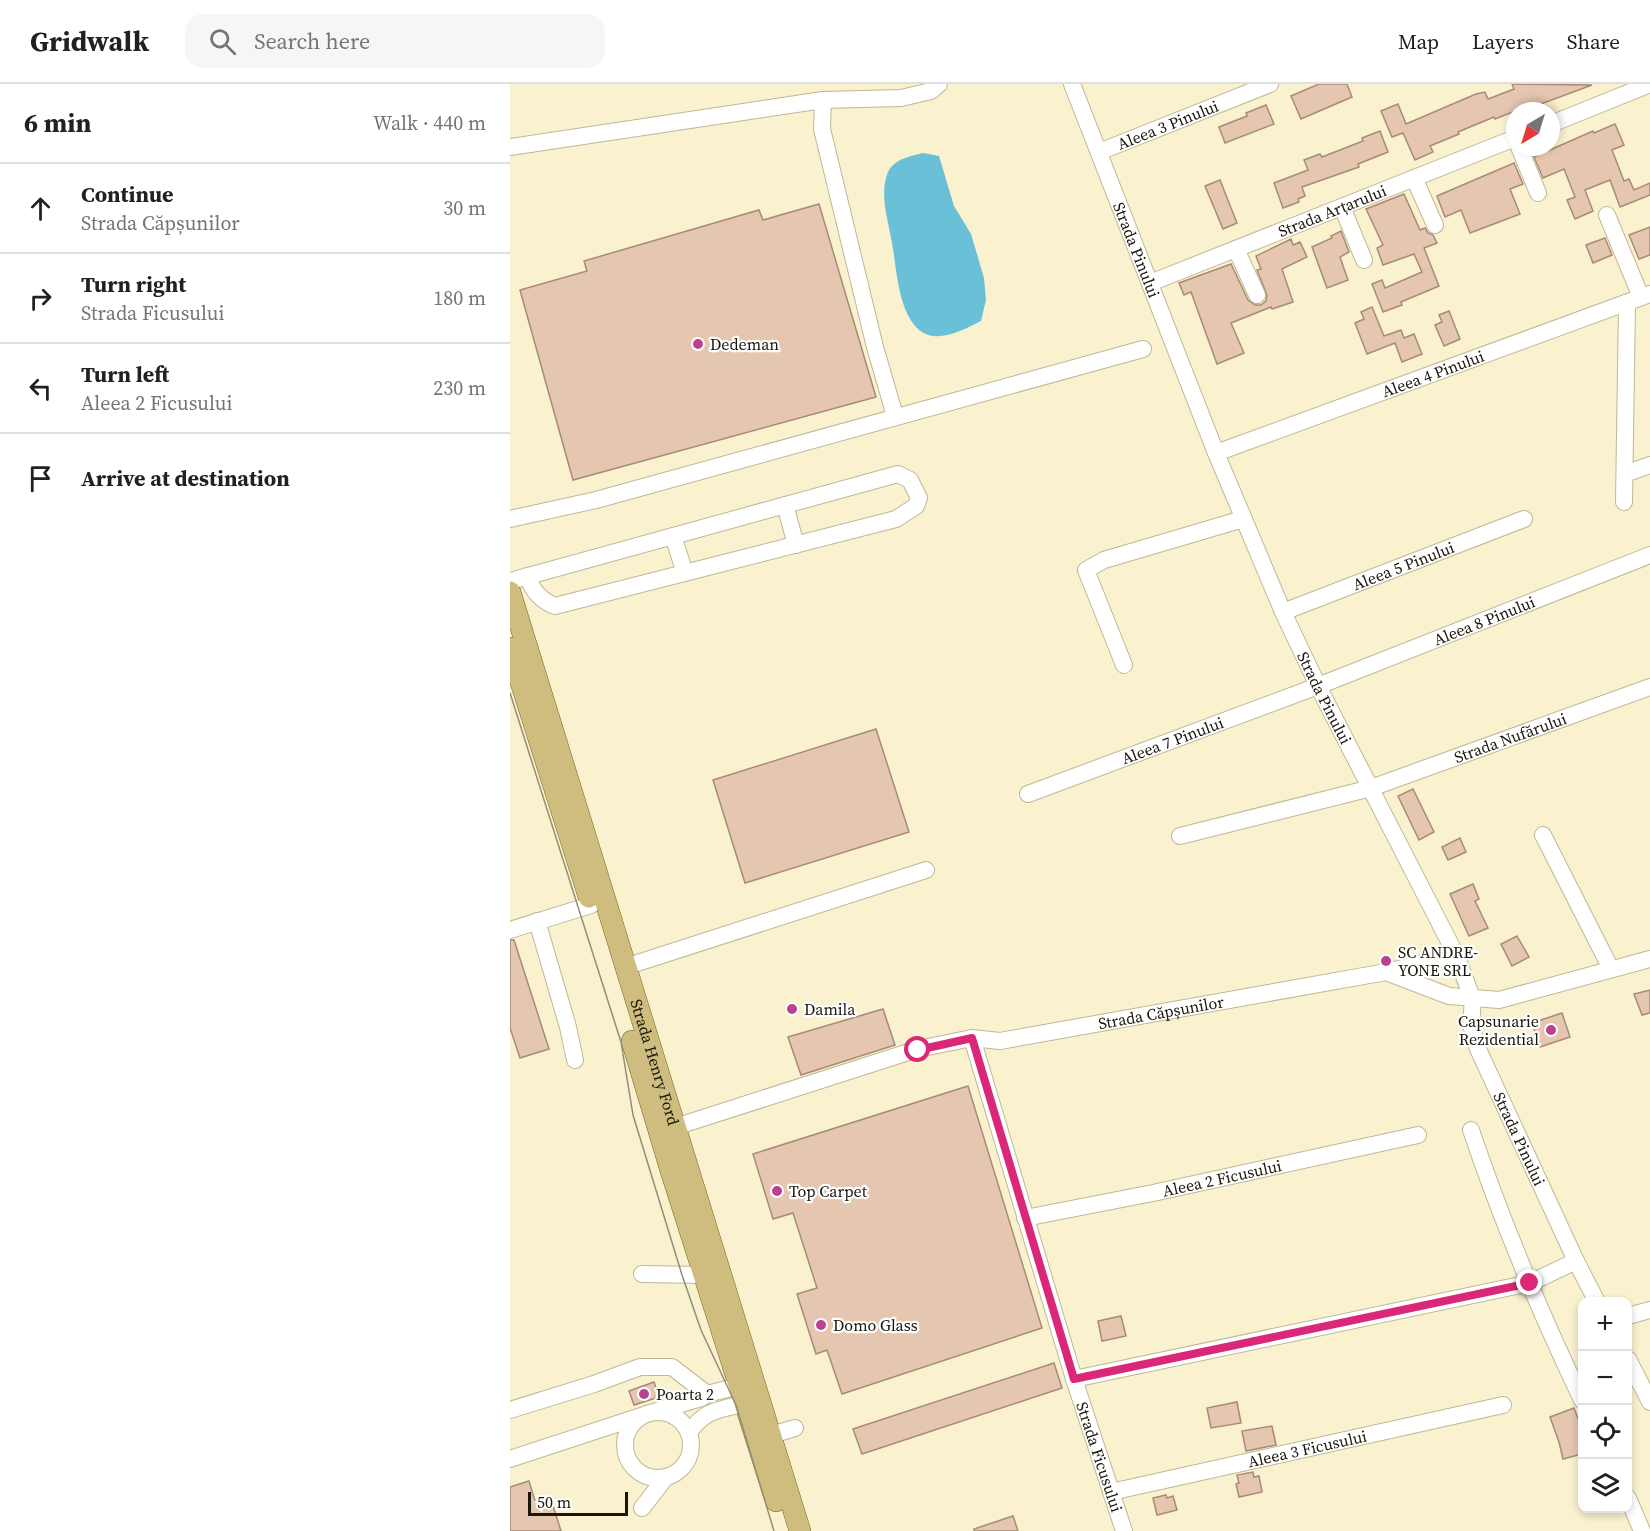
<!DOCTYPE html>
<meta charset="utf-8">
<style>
:root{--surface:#fff;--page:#f6f6f6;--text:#202124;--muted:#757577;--line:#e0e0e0}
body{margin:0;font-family:"Source Serif 4",serif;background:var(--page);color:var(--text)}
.controls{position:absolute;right:18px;bottom:18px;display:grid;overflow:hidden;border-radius:12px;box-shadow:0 3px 9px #0003}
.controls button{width:54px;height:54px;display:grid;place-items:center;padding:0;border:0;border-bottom:2px solid var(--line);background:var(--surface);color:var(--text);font:30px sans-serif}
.compass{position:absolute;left:996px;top:18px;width:54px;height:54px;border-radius:50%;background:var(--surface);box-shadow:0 3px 9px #0003;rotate:218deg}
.scale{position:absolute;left:18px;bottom:15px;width:100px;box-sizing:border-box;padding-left:6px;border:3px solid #19160a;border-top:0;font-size:16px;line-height:21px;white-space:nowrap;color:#19160a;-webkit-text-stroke:4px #fefefe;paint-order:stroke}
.stop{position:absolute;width:18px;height:18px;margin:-14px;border:4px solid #db2777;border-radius:50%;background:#fff}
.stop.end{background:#db2777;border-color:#fff;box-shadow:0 2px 6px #0008}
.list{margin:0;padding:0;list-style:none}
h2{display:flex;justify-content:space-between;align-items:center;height:78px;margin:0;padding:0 24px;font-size:26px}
h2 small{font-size:20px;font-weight:400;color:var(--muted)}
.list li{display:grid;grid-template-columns:39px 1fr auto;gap:18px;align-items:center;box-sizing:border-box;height:90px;padding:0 24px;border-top:2px solid var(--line)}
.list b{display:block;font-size:22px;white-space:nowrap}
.list p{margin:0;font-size:20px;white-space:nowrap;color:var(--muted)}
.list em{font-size:20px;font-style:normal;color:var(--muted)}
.icon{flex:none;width:33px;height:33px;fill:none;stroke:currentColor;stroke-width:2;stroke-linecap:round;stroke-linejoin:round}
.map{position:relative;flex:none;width:1140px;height:1447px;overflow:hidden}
header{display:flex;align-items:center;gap:36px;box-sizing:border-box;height:84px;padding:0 30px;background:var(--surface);border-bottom:2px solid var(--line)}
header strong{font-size:28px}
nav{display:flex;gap:33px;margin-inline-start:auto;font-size:21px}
.search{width:420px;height:54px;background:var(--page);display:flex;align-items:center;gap:15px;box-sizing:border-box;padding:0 21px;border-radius:18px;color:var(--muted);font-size:22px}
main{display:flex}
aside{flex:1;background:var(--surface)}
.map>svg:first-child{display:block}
.water{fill:#6ac0d6}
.building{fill:#e5c6b0;stroke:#a88b76;stroke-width:1.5}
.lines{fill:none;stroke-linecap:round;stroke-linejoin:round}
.minor-casing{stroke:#bfb796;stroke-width:18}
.major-casing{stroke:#7a661f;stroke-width:22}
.minor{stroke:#fff;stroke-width:16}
.major{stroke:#cebd7f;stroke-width:21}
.tram{stroke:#948d75;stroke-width:1.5}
.route{stroke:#db2777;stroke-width:8}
.poi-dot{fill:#bb4091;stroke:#fefefe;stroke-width:2}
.labels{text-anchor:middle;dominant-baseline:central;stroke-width:4.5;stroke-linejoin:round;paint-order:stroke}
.street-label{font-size:16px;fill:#19160a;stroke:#fefefe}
.poi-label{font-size:16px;fill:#19160a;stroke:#fefefe;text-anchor:start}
</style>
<header>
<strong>Gridwalk</strong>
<div class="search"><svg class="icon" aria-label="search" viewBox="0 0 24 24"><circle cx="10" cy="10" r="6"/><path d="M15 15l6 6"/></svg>Search here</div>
<nav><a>Map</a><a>Layers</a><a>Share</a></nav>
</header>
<main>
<aside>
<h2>6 min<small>Walk · 440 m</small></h2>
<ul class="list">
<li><svg class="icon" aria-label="ahead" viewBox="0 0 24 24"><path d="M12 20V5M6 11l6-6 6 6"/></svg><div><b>Continue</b><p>Strada Căpșunilor</p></div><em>30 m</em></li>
<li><svg class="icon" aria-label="right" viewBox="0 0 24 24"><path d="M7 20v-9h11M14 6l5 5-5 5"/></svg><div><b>Turn right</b><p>Strada Ficusului</p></div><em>180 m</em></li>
<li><svg class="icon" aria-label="left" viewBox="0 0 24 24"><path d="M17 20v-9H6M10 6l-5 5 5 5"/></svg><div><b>Turn left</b><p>Aleea 2 Ficusului</p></div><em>230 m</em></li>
<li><svg class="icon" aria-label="arrive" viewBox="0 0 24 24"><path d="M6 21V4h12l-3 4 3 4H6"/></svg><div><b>Arrive at destination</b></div></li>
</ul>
</aside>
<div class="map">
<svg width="1140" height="1447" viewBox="0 0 1140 1447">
<rect width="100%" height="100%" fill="#faf1cf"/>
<!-- water -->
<path class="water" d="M413 69 429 72 444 122 461 150 474 194 476 216 471 237C457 244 439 254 423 252 390 247 387 189 383 165 380 141 368 112 378 88 384 75 401 72 413 69Z"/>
<!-- building -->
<g class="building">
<polygon points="809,0 837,0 842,13 791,35 781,12"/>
<polygon points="1002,0 1082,1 1012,27 1005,27 985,35 984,33 948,48 949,50 920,62 923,68 905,76 893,49 882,53 871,27 888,20 896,40 966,10 975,8 978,15 1004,5"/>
<polygon points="756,21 764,40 715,59 709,43 737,32 736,29"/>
<polygon points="1105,40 1114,61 1102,66 1114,97 1119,95 1124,106 1140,99 1140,111 1110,123 1100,96 1075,106 1083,127 1065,135 1057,116 1065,113 1054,85 1033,94 1024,73 1083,47 1084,49"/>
<polygon points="870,47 878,68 848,80 849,83 792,103 795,112 788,115 789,118 773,124 764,99 798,86 794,76 810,70 812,73 853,57 852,54"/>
<polygon points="1004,79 1013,100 1000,105 1010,130 960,149 951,126 935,133 927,112"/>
<polygon points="710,96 727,139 713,145 695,102"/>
<polygon points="894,110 910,146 915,144 918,149 923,151 927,159 914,164 929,202 891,218 892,221 873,228 862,200 872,196 875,204 912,188 904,170 873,181 867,164 873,161 856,125"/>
<polygon points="309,120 366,313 63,396 10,206 77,187 74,177 249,126 253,136"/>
<polygon points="1140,143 1140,171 1129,175 1119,151"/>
<polygon points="831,147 839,168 830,173 838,196 817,204 802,163 822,154 821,152"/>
<polygon points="1095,154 1102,171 1083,179 1076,161"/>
<polygon points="781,155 783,161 790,158 797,173 772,185 783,218 762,225 761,223 721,239 734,269 707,280 681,208 674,211 669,199 721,180 738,216 745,221 751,221 756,217 757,211 747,186 751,185 746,172"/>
<polygon points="862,223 874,252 891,246 894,254 904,250 912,270 892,278 885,259 857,270 845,239 854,235 851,228"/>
<polygon points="939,227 950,255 934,262 925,241 932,238 929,231"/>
<polygon points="366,645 399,748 235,799 203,696"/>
<polygon points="903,705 924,748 909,756 888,712"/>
<polygon points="950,754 956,768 938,776 932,763"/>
<polygon points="963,800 969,815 965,817 978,844 959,852 940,810"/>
<polygon points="1007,852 1019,873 1002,882 991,860"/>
<polygon points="0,856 4,856 39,965 10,974 0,944"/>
<polygon points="1140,906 1140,929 1132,931 1124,910"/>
<polygon points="373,925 385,961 291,991 278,953"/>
<polygon points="1052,929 1060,953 1030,963 1022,939"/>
<polygon points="458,1002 532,1244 332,1310 317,1266 306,1270 287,1210 307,1204 283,1129 263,1135 243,1070"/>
<polygon points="611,1232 616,1252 592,1257 588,1237"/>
<polygon points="544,1279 552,1304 352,1370 343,1345"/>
<polygon points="144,1298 149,1313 124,1321 119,1307"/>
<polygon points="727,1318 731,1339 701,1344 697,1324"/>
<polygon points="1064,1324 1072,1345 1072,1370 1053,1375 1049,1358 1040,1333"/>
<polygon points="762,1342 766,1361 736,1367 732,1347"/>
<polygon points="743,1388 744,1393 749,1392 752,1408 729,1413 726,1400 729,1399 727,1391"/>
<polygon points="19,1397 25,1417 40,1412 51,1447 0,1447 0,1403"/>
<polygon points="656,1411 657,1414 663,1412 667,1426 647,1431 643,1414"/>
<polygon points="503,1432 508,1447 464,1447 464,1445"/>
</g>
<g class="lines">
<!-- minor casing -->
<g class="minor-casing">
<g id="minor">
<path id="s1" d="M562 0 706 369 773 528 808 602 946 871 963 916 961 941 968 965 1066 1177 1087 1218"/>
<polyline points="313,16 312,45 365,263 385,332"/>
<polyline points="1041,40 1140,0"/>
<polyline points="0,63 313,16 391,14 421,7 429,0"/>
<polyline points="1009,63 1028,109"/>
<path id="s2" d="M589 68 760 0"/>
<polyline points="904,94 925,141"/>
<polyline points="832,123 854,176"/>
<polyline points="1097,131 1131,213"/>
<polyline points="726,165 747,211"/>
<path id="s3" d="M640 199 1005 54"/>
<path id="s4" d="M706 369 1140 210"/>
<polyline points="1115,390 1140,381"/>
<polyline points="1114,418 1117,219"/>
<polyline points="275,421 286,461"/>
<polyline points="0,435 86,416 633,265"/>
<polyline points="163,452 175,489"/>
<path d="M0 497 388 390 400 396 409 414 406 422 386 435 45 522C30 516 23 507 17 492"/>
<path id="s5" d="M773 528 1014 435"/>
<polyline points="614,581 576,486 594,476 733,435"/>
<path id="s6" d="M518 710 808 602 1140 471"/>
<polyline points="1033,751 1101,885"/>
<path id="s7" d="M670 752 861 704 1140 603"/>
<polyline points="27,837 58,943 65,976"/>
<polyline points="0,846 81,821"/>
<polyline points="115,883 416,786"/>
<polyline points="876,888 939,912 989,916 1140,875"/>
<path id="s8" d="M462 954 564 1295 614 1447"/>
<path id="s9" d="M165 1043 408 965 462 954 490 957 876 888 946 871"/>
<path d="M961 1046C992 1138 1030 1228 1072 1316"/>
<path id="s10" d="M515 1134 643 1109 908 1051"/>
<polyline points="132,1190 194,1191"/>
<polyline points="1118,1232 1140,1226"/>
<polyline points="1118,1275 1140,1318"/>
<polyline points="564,1295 1020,1199 1066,1177"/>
<polyline points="0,1326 84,1300 130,1283 162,1283 197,1310"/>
<polyline points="147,1327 191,1314 197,1310 229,1302"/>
<circle cx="148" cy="1361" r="33"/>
<path d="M179 1348C198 1324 207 1327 235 1319"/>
<polyline points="261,1351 285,1344"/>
<polyline points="0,1375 131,1332"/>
<path id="s11" d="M601 1408 993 1321"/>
<polyline points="1118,1414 1132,1447"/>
<polyline points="132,1424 156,1393"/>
</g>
</g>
<!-- major casing -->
<g class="major-casing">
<g id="major">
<path id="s12" d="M0 508 290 1447"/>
<polyline points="0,564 79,813"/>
<polyline points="122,957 161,1087 266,1417"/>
</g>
</g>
<!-- minor -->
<use href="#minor" class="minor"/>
<!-- major -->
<use href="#major" class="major"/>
<!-- tram -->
<polyline class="tram" points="0,609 111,958 123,1031 172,1191 191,1246 226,1321 264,1447"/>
</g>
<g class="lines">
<!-- route -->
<polyline class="route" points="408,966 462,954 564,1295 1020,1199"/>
</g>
<!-- markers -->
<g class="poi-dot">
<circle cx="188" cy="260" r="6"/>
<circle cx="876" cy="877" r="6"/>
<circle cx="282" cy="925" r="6"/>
<circle cx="1041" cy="946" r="6"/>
<circle cx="267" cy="1107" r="6"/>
<circle cx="311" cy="1241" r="6"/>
<circle cx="134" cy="1310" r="6"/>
</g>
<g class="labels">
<!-- street labels -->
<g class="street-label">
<text stroke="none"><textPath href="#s2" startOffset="74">Aleea 3 Pinului</textPath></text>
<text stroke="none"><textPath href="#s3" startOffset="196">Strada Arțarului</textPath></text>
<text stroke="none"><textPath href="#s1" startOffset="178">Strada Pinului</textPath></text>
<text stroke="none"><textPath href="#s4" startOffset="231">Aleea 4 Pinului</textPath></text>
<text stroke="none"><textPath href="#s5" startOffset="129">Aleea 5 Pinului</textPath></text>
<text stroke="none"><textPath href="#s6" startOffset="488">Aleea 8 Pinului</textPath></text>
<text stroke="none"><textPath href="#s1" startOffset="664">Strada Pinului</textPath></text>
<text stroke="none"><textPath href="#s7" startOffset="345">Strada Nufărului</textPath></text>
<text stroke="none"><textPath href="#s6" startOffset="154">Aleea 7 Pinului</textPath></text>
<text stroke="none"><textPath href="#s9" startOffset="502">Strada Căpșunilor</textPath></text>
<text stroke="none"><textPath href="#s12" startOffset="492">Strada Henry Ford</textPath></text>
<text stroke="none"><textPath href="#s1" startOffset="1150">Strada Pinului</textPath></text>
<text stroke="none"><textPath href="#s10" startOffset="201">Aleea 2 Ficusului</textPath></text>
<text stroke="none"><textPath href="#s11" startOffset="201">Aleea 3 Ficusului</textPath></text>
<text stroke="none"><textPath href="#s8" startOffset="438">Strada Ficusului</textPath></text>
</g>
<!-- poi labels -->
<g class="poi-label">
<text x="200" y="260">Dedeman</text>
<text x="888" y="868">SC ANDRE-<tspan x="888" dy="18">YONE SRL</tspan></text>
<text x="294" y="925">Damila</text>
<text x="1029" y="937" text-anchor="end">Capsunarie<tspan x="1029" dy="18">Rezidential</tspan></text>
<text x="279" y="1107">Top Carpet</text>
<text x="323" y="1241">Domo Glass</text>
<text x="146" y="1310">Poarta 2</text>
</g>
</g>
</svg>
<div class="controls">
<button>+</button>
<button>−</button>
<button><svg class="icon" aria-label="locate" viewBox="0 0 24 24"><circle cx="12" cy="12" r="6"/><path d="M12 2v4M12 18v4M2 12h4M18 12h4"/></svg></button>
<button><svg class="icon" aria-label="layers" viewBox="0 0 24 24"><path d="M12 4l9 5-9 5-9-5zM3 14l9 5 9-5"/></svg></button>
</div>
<svg class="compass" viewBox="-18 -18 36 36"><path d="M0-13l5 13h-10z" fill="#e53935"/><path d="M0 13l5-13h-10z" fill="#757577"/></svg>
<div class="scale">50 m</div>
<div class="stop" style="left:408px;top:966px"></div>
<div class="stop end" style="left:1020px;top:1199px"></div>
</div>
</main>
